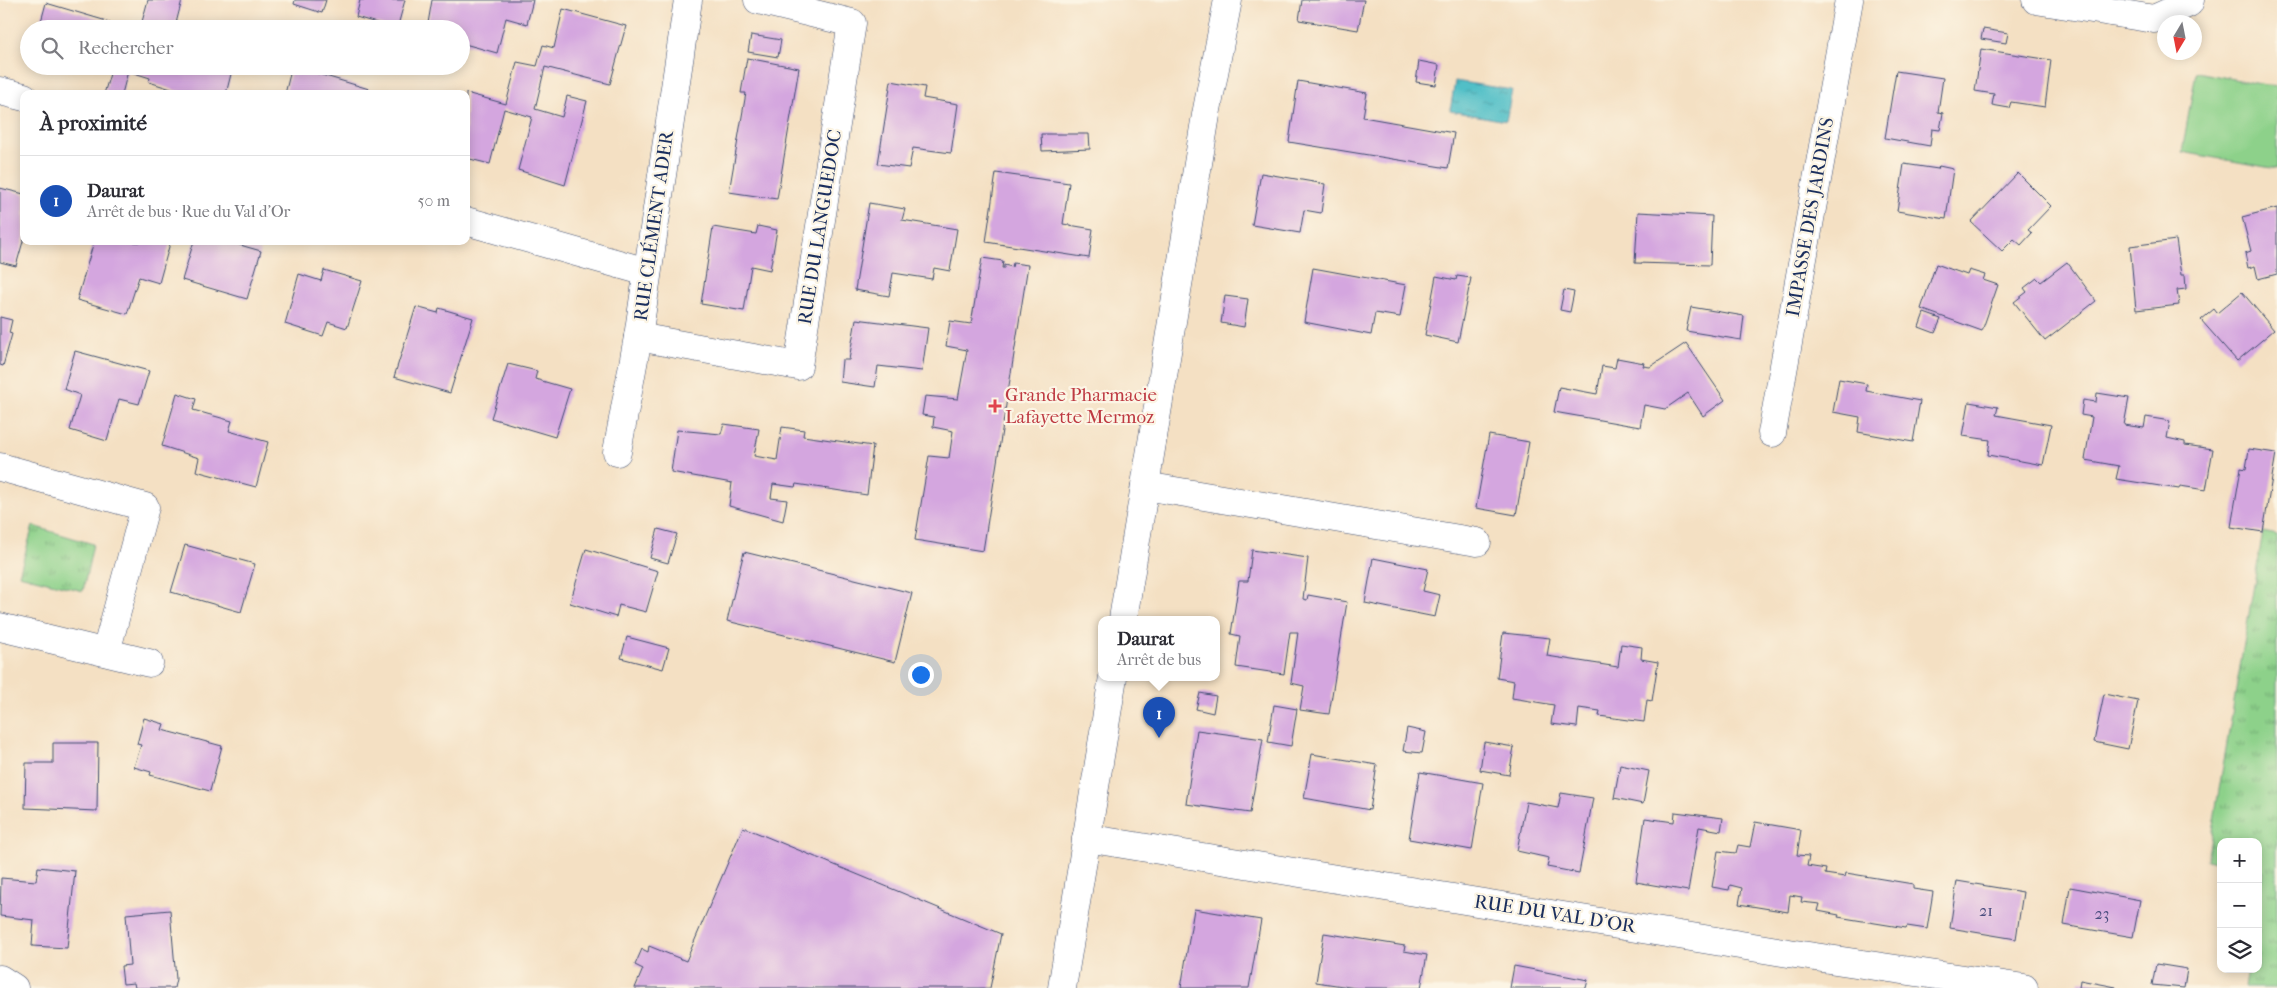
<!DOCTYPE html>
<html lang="fr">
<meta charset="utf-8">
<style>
:root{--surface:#fff;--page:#f2f2f3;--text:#2b2b33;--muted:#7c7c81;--line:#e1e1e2;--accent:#0f766e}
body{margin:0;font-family:"IM FELL French Canon",serif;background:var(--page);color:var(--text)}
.controls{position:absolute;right:15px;bottom:15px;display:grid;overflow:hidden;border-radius:10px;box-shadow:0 2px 12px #0003}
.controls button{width:45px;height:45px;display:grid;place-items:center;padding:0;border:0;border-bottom:1px solid var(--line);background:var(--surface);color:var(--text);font:25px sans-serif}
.compass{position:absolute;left:2157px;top:15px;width:45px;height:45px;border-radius:50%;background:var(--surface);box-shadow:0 2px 12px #0003;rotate:190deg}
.you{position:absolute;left:920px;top:674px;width:18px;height:18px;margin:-12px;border:4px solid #fff;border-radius:50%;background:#1a73e8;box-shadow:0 0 0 8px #1a73e833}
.badge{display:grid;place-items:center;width:32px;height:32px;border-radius:50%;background:var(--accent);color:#fff;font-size:16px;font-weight:700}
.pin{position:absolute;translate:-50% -41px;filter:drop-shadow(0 1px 2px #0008)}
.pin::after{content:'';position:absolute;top:26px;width:18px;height:15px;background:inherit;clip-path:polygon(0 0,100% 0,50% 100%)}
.popup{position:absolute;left:1098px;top:616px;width:122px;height:65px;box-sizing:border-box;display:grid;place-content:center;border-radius:10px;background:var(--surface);filter:drop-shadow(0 1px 4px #0005);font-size:16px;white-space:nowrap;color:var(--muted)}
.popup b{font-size:19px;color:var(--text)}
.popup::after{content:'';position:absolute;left:50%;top:100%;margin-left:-10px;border:10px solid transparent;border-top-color:var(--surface)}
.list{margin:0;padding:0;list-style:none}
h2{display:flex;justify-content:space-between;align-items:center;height:65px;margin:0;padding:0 20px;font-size:21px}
h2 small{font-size:16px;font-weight:400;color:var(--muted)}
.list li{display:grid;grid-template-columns:32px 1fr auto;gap:15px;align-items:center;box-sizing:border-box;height:90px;padding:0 20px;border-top:1px solid var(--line)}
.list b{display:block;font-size:19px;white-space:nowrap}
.list p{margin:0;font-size:16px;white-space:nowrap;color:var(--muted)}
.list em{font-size:16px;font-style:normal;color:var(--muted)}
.icon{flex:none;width:28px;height:28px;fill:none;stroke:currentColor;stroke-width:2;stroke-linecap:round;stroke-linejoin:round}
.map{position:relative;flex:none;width:2277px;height:988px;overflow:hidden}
.search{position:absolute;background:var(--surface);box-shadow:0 2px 12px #0003;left:20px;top:20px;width:450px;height:55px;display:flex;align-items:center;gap:12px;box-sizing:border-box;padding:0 18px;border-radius:28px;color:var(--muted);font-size:19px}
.panel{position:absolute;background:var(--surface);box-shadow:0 2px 12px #0003;left:20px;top:90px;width:450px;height:155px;border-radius:10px}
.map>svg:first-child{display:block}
.grass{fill:url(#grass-tufts);stroke:#548074}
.garden{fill:#8dd18a;stroke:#548074}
.water{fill:url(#water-ripples);stroke:#367792}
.building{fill:#d4a6df}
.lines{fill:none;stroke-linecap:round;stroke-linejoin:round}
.minor-casing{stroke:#3c4a6d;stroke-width:29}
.major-casing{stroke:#3c4a6d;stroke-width:29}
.minor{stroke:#fff;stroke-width:28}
.major{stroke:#fff;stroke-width:28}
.health-dot{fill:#e0444e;stroke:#fcf5e5;stroke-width:2}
.labels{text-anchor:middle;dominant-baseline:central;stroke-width:4.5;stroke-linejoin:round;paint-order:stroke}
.number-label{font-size:16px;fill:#494d7e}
.street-label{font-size:19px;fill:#1b2f5e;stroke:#fcf5e5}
.health-label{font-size:19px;fill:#be3a42;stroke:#fcf5e5;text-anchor:start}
</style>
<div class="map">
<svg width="2277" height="988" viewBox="0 0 2277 988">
<defs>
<pattern id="grass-tufts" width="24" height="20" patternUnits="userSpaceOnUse" patternTransform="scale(1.25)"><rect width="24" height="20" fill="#8dd18a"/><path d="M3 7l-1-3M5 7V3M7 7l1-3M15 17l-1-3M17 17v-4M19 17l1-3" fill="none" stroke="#72aa74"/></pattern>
<pattern id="water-ripples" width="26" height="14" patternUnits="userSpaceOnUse" patternTransform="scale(1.25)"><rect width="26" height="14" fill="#51bfc7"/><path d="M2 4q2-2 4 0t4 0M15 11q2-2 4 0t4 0" fill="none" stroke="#429ca5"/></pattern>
</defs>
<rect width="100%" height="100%" fill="#fcf5e5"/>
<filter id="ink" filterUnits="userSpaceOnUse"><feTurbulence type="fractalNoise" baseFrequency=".02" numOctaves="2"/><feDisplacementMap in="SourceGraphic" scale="10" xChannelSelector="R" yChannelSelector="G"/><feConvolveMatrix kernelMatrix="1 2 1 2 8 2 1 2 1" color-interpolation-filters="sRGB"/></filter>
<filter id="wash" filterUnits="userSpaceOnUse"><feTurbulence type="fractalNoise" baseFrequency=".0096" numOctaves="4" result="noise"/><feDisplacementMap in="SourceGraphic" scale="20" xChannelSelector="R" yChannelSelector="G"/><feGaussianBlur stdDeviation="1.12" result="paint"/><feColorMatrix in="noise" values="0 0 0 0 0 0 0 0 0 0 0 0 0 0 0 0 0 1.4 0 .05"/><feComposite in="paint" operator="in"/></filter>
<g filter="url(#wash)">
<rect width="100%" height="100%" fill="#f4e0c3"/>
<!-- grass -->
<g class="grass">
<polygon points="33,526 93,544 83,591 19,575"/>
<polygon points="2263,532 2277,535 2277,988 2244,988 2247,969 2258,969 2258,905 2264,872 2258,870 2258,842 2221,842 2221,863 2207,860"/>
</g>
<!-- garden -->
<polygon class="garden" points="2196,72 2277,87 2277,169 2182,152"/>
<!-- water -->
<polygon class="water" points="1455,81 1512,90 1506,121 1450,111"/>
<g id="blocks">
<!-- building -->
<g class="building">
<polygon points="148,0 182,0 175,27 180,29 140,29"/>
<polygon points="295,0 326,0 322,13 294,4"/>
<polygon points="360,0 405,0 397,29 356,17"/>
<polygon points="432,0 533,0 527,24 506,18 497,53 461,43 461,29 427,29"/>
<polygon points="1302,0 1364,0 1358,30 1299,20"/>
<polygon points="46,3 110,22 108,29 39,29"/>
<polygon points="563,9 626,26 610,84 545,67 535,109 562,117 567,96 587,101 565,185 518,170 532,117 504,109 490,164 466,158 466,93 506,104 517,62 537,66 543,45 554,48"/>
<polygon points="1983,29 2008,33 2006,43 1981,39"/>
<polygon points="751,35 781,40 778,57 748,52"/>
<polygon points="1981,49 2051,60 2045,107 2011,102 2009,108 1992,105 1994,94 1975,91"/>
<polygon points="747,58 799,68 777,199 729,192 746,93 741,93"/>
<polygon points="1419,61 1439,65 1436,85 1416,82"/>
<polygon points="130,66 233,66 226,94 187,94 149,82 150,78 128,71"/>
<polygon points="292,66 369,89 368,94 285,94"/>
<polygon points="112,67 128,71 122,94 104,94"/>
<polygon points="1896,71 1943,78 1938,112 1943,113 1940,130 1932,129 1930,146 1885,138"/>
<polygon points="891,81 925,87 923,98 958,104 951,153 913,148 909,168 878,164"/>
<polygon points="1298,81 1367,93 1363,117 1454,133 1448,168 1289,142"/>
<polygon points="1041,134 1089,134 1090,149 1042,151"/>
<polygon points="1904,164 1938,169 1939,166 1953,169 1946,219 1897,211"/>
<polygon points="996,173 1069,183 1063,224 1093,229 1089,258 986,242"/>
<polygon points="1261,173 1325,184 1321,213 1304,210 1300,233 1252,225"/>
<polygon points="2018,173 2051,206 2028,230 2032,233 2021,245 2014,239 2002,251 1971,222"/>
<polygon points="0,188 24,194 24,238 16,266 0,262"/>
<polygon points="869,203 905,209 902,220 957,229 950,271 934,268 932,279 893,273 889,296 855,290"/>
<polygon points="2277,208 2277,274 2258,279 2255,266 2248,268 2245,253 2251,251 2242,217"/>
<polygon points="1638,212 1712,216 1710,265 1635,263"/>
<polygon points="758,226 777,230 770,270 751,266 744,311 701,304 713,227 756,234"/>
<polygon points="2176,240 2181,275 2185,275 2186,289 2177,290 2179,305 2136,310 2130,246"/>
<polygon points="94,241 170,243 159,283 139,277 127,314 77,300"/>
<polygon points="194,241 226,241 261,251 247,299 182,280"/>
<polygon points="982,258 1003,261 1002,268 1004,268 1004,265 1012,267 1013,263 1028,265 983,551 915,540 929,456 949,458 953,431 933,427 934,417 922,415 925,396 958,399 967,350 946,346 950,321 971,324"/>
<polygon points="2067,262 2096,301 2045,341 2014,302 2027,292 2024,288 2037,278 2041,282"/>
<polygon points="1936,264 1967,275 1969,270 1985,275 1983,280 1998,285 1982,331 1921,309"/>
<polygon points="1313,268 1406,285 1400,317 1375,313 1371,335 1304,322"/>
<polygon points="324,270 362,281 347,328 328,322 323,336 285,324 299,274 321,281"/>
<polygon points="1436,276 1456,280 1457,276 1471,278 1458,342 1425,335"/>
<polygon points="1564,290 1574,292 1570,312 1560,310"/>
<polygon points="2242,292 2274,330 2237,361 2201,320 2214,309 2217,313"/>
<polygon points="1225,296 1248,299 1244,327 1221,323"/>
<polygon points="416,307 438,313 439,308 473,318 450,393 394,377"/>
<polygon points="1691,307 1744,316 1741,340 1686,331"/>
<polygon points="1924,313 1941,319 1935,333 1919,327"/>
<polygon points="0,317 12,320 9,333 12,334 3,366 0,365"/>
<polygon points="856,319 928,328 922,371 878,366 875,387 840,382 842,360 849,360"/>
<polygon points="1686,343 1725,400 1703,416 1688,393 1665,409 1644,405 1640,427 1554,412 1559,387 1597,394 1602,366 1615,368 1617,358 1644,363 1643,366 1650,367"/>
<polygon points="75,351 149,371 139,404 119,399 107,441 70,430 80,395 64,389"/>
<polygon points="508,364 537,371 535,379 570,389 555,437 491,418"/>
<polygon points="1839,379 1867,384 1866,391 1920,401 1913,442 1858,432 1860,417 1833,412"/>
<polygon points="177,393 196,399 193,410 232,421 229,431 268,442 256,487 196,471 199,458 162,446"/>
<polygon points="2097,393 2129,398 2124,425 2144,428 2146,417 2170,421 2167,438 2185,442 2185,445 2213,449 2206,490 2180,486 2179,489 2116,479 2119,466 2085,460 2092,417 2081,415 2083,400 2096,402"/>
<polygon points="1969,402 1998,407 1996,415 2051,425 2043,465 1988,455 1990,440 1963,436"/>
<polygon points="724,424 759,429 754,456 777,460 782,427 804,430 803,436 873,446 867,495 796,484 795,487 773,484 771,498 787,500 783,521 729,506 732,483 671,472 677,430 721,434"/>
<polygon points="1489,435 1529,442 1516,515 1476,508"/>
<polygon points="2249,449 2276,453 2263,532 2231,527 2241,468 2246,469"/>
<polygon points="658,529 677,534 668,563 650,558"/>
<polygon points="185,545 255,564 241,612 171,592"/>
<polygon points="586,549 658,571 646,612 619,605 616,617 570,603"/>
<polygon points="1252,550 1308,558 1303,599 1307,600 1308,595 1347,602 1329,714 1300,710 1304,686 1291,683 1298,632 1290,632 1284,674 1236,667 1240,636 1231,634 1239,581 1248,581"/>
<polygon points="744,552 912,593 895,662 727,621"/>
<polygon points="1373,558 1428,569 1423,591 1440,595 1435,617 1365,603"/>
<polygon points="1503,633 1550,638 1547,656 1618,667 1621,644 1642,647 1641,659 1658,662 1652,701 1647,700 1644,722 1599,716 1600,711 1579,708 1577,727 1551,724 1554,705 1512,698 1514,681 1497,678"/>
<polygon points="627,637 669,648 663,669 621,658"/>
<polygon points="1200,693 1216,696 1213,713 1196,709"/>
<polygon points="2104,694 2138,701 2128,749 2094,742"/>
<polygon points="1274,705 1297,709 1291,746 1268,742"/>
<polygon points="144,718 164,724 162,730 222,746 210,791 150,775 151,772 134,767 141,745 137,744"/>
<polygon points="1407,728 1426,732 1422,753 1403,751"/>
<polygon points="1197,730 1263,739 1250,813 1186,804"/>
<polygon points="1484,742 1514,747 1509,775 1480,770"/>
<polygon points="53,743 98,743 97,811 25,808 26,763 53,763"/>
<polygon points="1312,754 1377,765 1370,810 1304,798"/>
<polygon points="1620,765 1649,771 1643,804 1614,798"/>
<polygon points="1420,772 1483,783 1472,850 1409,839"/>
<polygon points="1561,793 1593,798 1579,873 1547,867 1549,858 1517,851 1526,802 1558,808"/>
<polygon points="1675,812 1723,818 1721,831 1699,827 1688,891 1636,882 1645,818 1674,822"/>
<polygon points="1755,822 1801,830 1797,855 1809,856 1807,866 1826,869 1825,874 1845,877 1846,873 1913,884 1913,889 1933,892 1927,929 1907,926 1906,928 1838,917 1839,915 1818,911 1820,904 1801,902 1802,897 1790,895 1788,912 1739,904 1742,888 1730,885 1729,890 1712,887 1718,851 1736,853 1738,845 1750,847"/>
<polygon points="743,827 1001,934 990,988 635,988 643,969 635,965 642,949 648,952 649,946 686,961"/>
<polygon points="38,867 75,871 67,948 32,946 34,920 0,916 1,878 36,881"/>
<polygon points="1957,881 2023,892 2016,939 1950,928"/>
<polygon points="2070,887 2140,900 2133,937 2064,925"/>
<polygon points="1194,909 1261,920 1249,988 1181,988"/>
<polygon points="170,910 176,979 174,988 135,988 134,983 123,984 121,966 130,965 126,914"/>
<polygon points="1324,933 1405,946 1404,951 1427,955 1421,988 1356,988 1316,982"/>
<polygon points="2156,964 2187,969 2184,988 2152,985"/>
<polygon points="1514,966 1588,980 1586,988 1510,988"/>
<polygon points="2080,980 2116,987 2116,988 2079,988"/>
</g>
</g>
</g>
<g filter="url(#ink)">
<use href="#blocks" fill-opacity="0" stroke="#3c4a6d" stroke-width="1"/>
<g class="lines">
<!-- minor casing -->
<g class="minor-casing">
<g id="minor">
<polyline points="2036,0 2154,19 2189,3 2190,0"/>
<polyline points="0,91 24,97"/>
<polyline points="466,221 647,272"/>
<polyline points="638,337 798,366 852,23 758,0"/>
<polyline points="1772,433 1849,0"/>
<polyline points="617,452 638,337 688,0"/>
<polyline points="0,467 145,507 106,652"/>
<polyline points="1145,486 1477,542"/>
<polyline points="0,627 149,663"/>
<polyline points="1086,838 1795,954 2024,988"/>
<polyline points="0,979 14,988"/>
</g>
</g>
<!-- major casing -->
<g class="major-casing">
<g id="major">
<polyline points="1123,619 1206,115 1228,0"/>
<polyline points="1062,988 1113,677"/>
</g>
</g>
<!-- minor -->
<use href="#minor" class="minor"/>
<!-- major -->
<use href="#major" class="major"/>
</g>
</g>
<!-- markers -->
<path class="health-dot" d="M992.5 398.5h5v5h5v5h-5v5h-5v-5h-5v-5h5z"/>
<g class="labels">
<!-- number labels -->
<g class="number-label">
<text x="1986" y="910">21</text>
<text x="2102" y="913">23</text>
</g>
<!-- street labels -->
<g class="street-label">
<text transform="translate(1810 217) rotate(-80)">IMPASSE DES JARDINS</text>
<text transform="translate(654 226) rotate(-82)">RUE CLÉMENT ADER</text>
<text transform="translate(820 227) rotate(-81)">RUE DU LANGUEDOC</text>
<text transform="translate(1555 914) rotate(9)">RUE DU VAL D'OR</text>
</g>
<!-- health labels -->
<g class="health-label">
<text x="1005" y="395">Grande Pharmacie<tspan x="1005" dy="22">Lafayette Mermoz</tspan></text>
</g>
</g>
</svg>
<div class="controls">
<button>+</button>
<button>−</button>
<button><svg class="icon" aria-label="layers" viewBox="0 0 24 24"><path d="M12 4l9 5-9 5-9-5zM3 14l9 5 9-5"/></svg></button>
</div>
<svg class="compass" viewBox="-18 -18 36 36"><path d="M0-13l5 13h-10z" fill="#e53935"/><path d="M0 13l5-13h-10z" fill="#7c7c81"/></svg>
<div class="you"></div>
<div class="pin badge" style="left:1159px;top:738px;background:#1a4fb4">1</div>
<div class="popup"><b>Daurat</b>Arrêt de bus</div>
<div class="search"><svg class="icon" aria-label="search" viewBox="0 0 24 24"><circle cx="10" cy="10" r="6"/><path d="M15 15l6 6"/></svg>Rechercher</div>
<section class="panel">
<h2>À proximité<small></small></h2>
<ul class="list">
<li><span class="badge" style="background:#1a4fb4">1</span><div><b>Daurat</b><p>Arrêt de bus · Rue du Val d'Or</p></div><em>50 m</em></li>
</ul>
</section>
</div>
